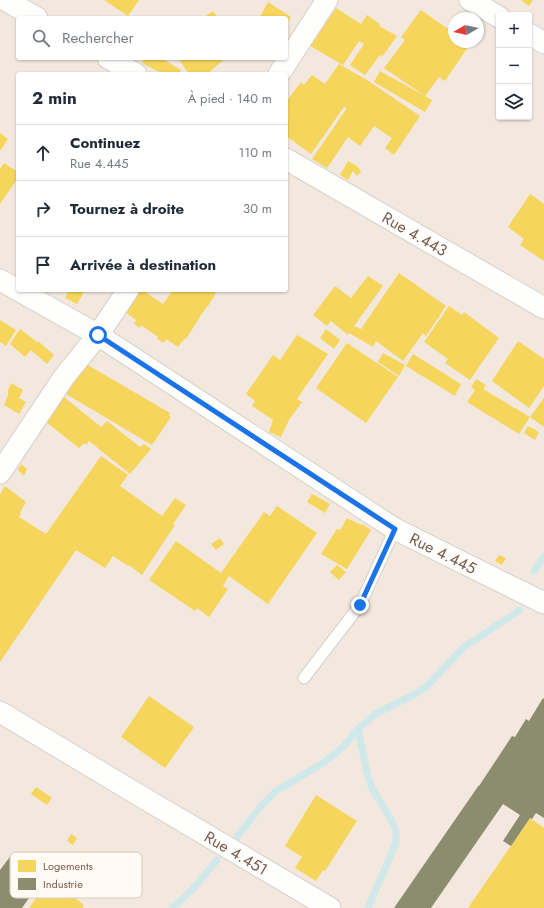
<!DOCTYPE html>
<html lang="fr">
<meta charset="utf-8">
<style>
:root{--surface:#fff;--page:#f6f6f7;--text:#1f2937;--muted:#747a83;--line:#e0e1e3}
body{margin:0;font-family:Jost,sans-serif;background:var(--page);color:var(--text)}
.controls{position:absolute;right:12px;top:12px;display:grid;overflow:hidden;border-radius:4px;box-shadow:0 1px 3px #0004}
.controls button{width:36px;height:36px;display:grid;place-items:center;padding:0;border:0;border-bottom:1px solid var(--line);background:var(--surface);color:var(--text);font:20px sans-serif}
.compass{position:absolute;left:448px;top:12px;width:36px;height:36px;border-radius:50%;background:var(--surface);box-shadow:0 1px 3px #0004;rotate:261deg}
.stop{position:absolute;width:12px;height:12px;margin:-9px;border:3px solid #1a73e8;border-radius:50%;background:#fff}
.stop.end{background:#1a73e8;border-color:#fff;box-shadow:0 1px 4px #0008}
.list{margin:0;padding:0;list-style:none}
h2{display:flex;justify-content:space-between;align-items:center;height:52px;margin:0;padding:0 16px;font-size:17px}
h2 small{font-size:13px;font-weight:400;color:var(--muted)}
.list li{display:grid;grid-template-columns:26px 1fr auto;gap:12px;align-items:center;box-sizing:border-box;height:56px;padding:0 16px;border-top:1px solid var(--line)}
.list b{display:block;font-size:15px;white-space:nowrap}
.list p{margin:0;font-size:13px;white-space:nowrap;color:var(--muted)}
.list em{font-size:13px;font-style:normal;color:var(--muted)}
.icon{flex:none;width:22px;height:22px;fill:none;stroke:currentColor;stroke-width:2;stroke-linecap:round;stroke-linejoin:round}
.map{position:relative;flex:none;width:544px;height:908px;overflow:hidden}
.search{position:absolute;background:var(--surface);box-shadow:0 1px 3px #0004;left:16px;top:16px;width:272px;height:44px;display:flex;align-items:center;gap:10px;box-sizing:border-box;padding:0 14px;border-radius:4px;color:var(--muted);font-size:15px}
.panel{position:absolute;background:var(--surface);box-shadow:0 1px 3px #0004;left:16px;top:72px;width:272px;height:220px;border-radius:4px}
.map>svg:first-child{display:block}
.residential{fill:#f2e8de;fill-rule:evenodd}
.homes{fill:#f6d55c}
.industry{fill:#8c8c6e}
.lines{fill:none;stroke-linecap:round;stroke-linejoin:round}
.stream{stroke:#d0e8ea;stroke-width:7}
.lane-casing{stroke:#d7d1cb;stroke-width:13}
.street-casing{stroke:#d7d1cb;stroke-width:23}
.lane{stroke:#fefefd;stroke-width:11}
.street{stroke:#fefefd;stroke-width:21}
.route{stroke:#1a73e8;stroke-width:5}
.labels{text-anchor:middle;dominant-baseline:central;stroke-width:4;stroke-linejoin:round;paint-order:stroke}
.street-label{font-size:16px;fill:#7a5c4d;stroke:#fffaf3}
.key{fill:#fffaf3;stroke:#d7cbc1;stroke-width:1}
.key-label{font-size:11px;fill:#7a5c4d}
</style>
<div class="map">
<svg width="544" height="908" viewBox="0 0 544 908">
<rect width="100%" height="100%" fill="#f9f5f0"/>
<!-- residential -->
<path class="residential" d="M0 0H544V908H0ZM499 15H529V117H499ZM18 18H286V58H18ZM454 18H478V42H454ZM18 74H286V290H18Z"/>
<!-- homes -->
<g class="homes">
<polygon points="104,0 139,0 128,16"/>
<polygon points="521,0 533,0 529,6"/>
<polygon points="268,2 291,17 286,24 286,18 260,17"/>
<polygon points="336,8 361,24 367,15 380,24 379,26 397,36 382,57 380,55 365,75 350,65 364,44 359,41 343,65 310,46"/>
<polygon points="421,10 454,33 454,42 467,42 470,44 445,81 439,77 425,96 384,68 405,40 401,37"/>
<polygon points="213,11 218,18 203,18"/>
<polygon points="145,58 161,58 181,70 179,74 163,74 142,63"/>
<polygon points="178,58 226,58 207,74 189,74"/>
<polygon points="339,64 367,80 420,116 394,155 385,148 392,138 374,126 360,146 348,137 327,168 312,159 347,108 344,107 311,154 286,136 286,117 289,112 286,110 286,102 301,82 304,85 312,75 325,84"/>
<polygon points="380,71 432,100 425,112 374,82"/>
<polygon points="0,133 8,139 0,151"/>
<polygon points="348,161 357,166 361,172 357,176 353,171 348,180 340,175"/>
<polygon points="4,163 18,172 18,178 0,204 0,169"/>
<polygon points="530,194 544,204 544,261 520,245 524,239 508,227"/>
<polygon points="399,273 446,306 426,336 423,333 403,361 376,341 373,347 349,333 348,335 331,321 327,326 313,315 335,286 351,298 368,276 383,286 354,326 361,329"/>
<polygon points="69,290 85,290 77,304 65,298"/>
<polygon points="138,290 142,290 163,304 173,290 217,290 215,292 216,293 208,306 207,306 186,339 184,339 178,347 166,339 164,343 157,339 158,337 141,325 140,328 134,324 136,320 124,311"/>
<polygon points="449,306 462,315 464,312 499,338 470,380 445,363 448,359 424,342"/>
<polygon points="0,320 16,330 6,346 0,342"/>
<polygon points="20,329 37,342 38,341 54,355 47,364 31,350 25,357 10,344"/>
<polygon points="326,329 340,340 334,349 320,338"/>
<polygon points="297,335 328,354 297,399 302,402 289,420 281,437 269,432 273,420 252,406 255,401 246,394 273,355 280,360"/>
<polygon points="518,341 544,359 544,386 529,408 492,381"/>
<polygon points="347,343 398,377 366,423 316,388"/>
<polygon points="383,353 405,365 399,376 378,362"/>
<polygon points="413,354 461,384 455,396 406,366"/>
<polygon points="86,364 170,413 169,416 171,417 152,445 66,394 71,386 66,380"/>
<polygon points="476,379 486,385 483,389 530,417 544,398 544,427 530,417 519,434 467,402 475,390 471,387"/>
<polygon points="11,383 23,390 19,398 26,402 19,414 4,405 8,395 8,391"/>
<polygon points="64,397 101,427 107,421 140,447 144,444 151,449 130,474 89,441 86,445 84,443 79,448 46,422"/>
<polygon points="528,426 539,432 535,440 524,433"/>
<polygon points="101,456 128,475 120,486 162,516 175,498 186,505 173,524 175,525 142,575 129,565 128,566 113,556 105,568 76,550 0,662 0,494 5,486 26,502 20,513 21,514 19,517 46,534"/>
<polygon points="21,464 27,469 24,476 18,470"/>
<polygon points="312,494 330,504 325,513 307,502"/>
<polygon points="277,506 317,533 268,604 229,576 223,586 228,589 209,617 197,608 195,611 149,580 176,541 221,573 264,512 270,516"/>
<polygon points="347,518 361,525 362,524 371,530 347,569 321,554 337,529 340,530"/>
<polygon points="220,538 224,544 216,550 211,544"/>
<polygon points="499,555 506,558 502,565 495,561"/>
<polygon points="337,565 346,572 339,580 330,572"/>
<polygon points="149,696 194,727 165,768 121,737"/>
<polygon points="36,787 52,798 47,805 31,794"/>
<polygon points="316,795 357,821 325,871 323,870 316,881 295,868 302,857 285,846"/>
<polygon points="530,818 544,828 544,908 468,908"/>
<polygon points="71,834 77,838 73,845 67,841"/>
<polygon points="50,879 84,905 82,908 29,908"/>
</g>
<!-- industry -->
<g class="industry">
<polygon points="543,698 544,699 544,818 536,813 532,819 530,818 511,846 503,841 520,815 503,804 431,908 394,908 479,785 479,786 512,736 515,737 526,719 529,721"/>
<polygon points="12,854 44,877 22,908 0,908 0,870"/>
</g>
<g class="lines">
<!-- stream -->
<g class="stream">
<polyline points="534,571 544,556"/>
<polyline points="358,729 368,777 373,790 392,821 396,831 396,843 368,908"/>
<polyline points="233,842 261,806 276,791 323,763 343,747 358,729 375,714 415,694 427,686 464,647 520,610"/>
<polyline points="172,908 191,891 217,860"/>
</g>
<!-- lane casing -->
<g class="lane-casing">
<polyline id="lane" points="304,678 360,605 395,529"/>
</g>
<!-- street casing -->
<g class="street-casing">
<g id="street">
<polyline points="5,0 37,18"/>
<polyline points="470,0 499,17"/>
<polyline points="529,34 544,43"/>
<polyline points="108,58 136,74"/>
<polyline points="279,74 327,0"/>
<path id="s1" d="M286 159 544 308"/>
<path id="s2" d="M0 280 98 335 395 529 544 603"/>
<polyline points="0,473 64,377 98,335 128,290"/>
<path id="s3" d="M0 712 142 797 330 908"/>
</g>
</g>
<!-- lane -->
<use href="#lane" class="lane"/>
<!-- street -->
<use href="#street" class="street"/>
</g>
<g class="lines">
<!-- route -->
<polyline class="route" points="98,335 395,529 360,605"/>
</g>
<g class="labels">
<!-- street labels -->
<g class="street-label">
<text stroke="none"><textPath href="#s1" startOffset="149">Rue 4.443</textPath></text>
<text stroke="none"><textPath href="#s2" startOffset="521">Rue 4.445</textPath></text>
<text stroke="none"><textPath href="#s3" startOffset="275">Rue 4.451</textPath></text>
</g>
</g>
<!-- legend -->
<rect x="10" y="852" width="132" height="46" rx="6" class="key"/>
<rect x="18" y="860" width="18" height="12" fill="#f6d55c"/>
<rect x="18" y="878" width="18" height="12" fill="#8c8c6e"/>
<g class="key-label">
<text x="43" y="870">Logements</text>
<text x="43" y="888">Industrie</text>
</g>
</svg>
<div class="controls">
<button>+</button>
<button>−</button>
<button><svg class="icon" aria-label="layers" viewBox="0 0 24 24"><path d="M12 4l9 5-9 5-9-5zM3 14l9 5 9-5"/></svg></button>
</div>
<svg class="compass" viewBox="-18 -18 36 36"><path d="M0-13l5 13h-10z" fill="#e53935"/><path d="M0 13l5-13h-10z" fill="#747a83"/></svg>
<div class="stop" style="left:98px;top:335px"></div>
<div class="stop end" style="left:360px;top:605px"></div>
<div class="search"><svg class="icon" aria-label="search" viewBox="0 0 24 24"><circle cx="10" cy="10" r="6"/><path d="M15 15l6 6"/></svg>Rechercher</div>
<section class="panel">
<h2>2 min<small>À pied · 140 m</small></h2>
<ul class="list">
<li><svg class="icon" aria-label="ahead" viewBox="0 0 24 24"><path d="M12 20V5M6 11l6-6 6 6"/></svg><div><b>Continuez</b><p>Rue 4.445</p></div><em>110 m</em></li>
<li><svg class="icon" aria-label="right" viewBox="0 0 24 24"><path d="M7 20v-9h11M14 6l5 5-5 5"/></svg><div><b>Tournez à droite</b></div><em>30 m</em></li>
<li><svg class="icon" aria-label="arrive" viewBox="0 0 24 24"><path d="M6 21V4h12l-3 4 3 4H6"/></svg><div><b>Arrivée à destination</b></div></li>
</ul>
</section>
</div>
